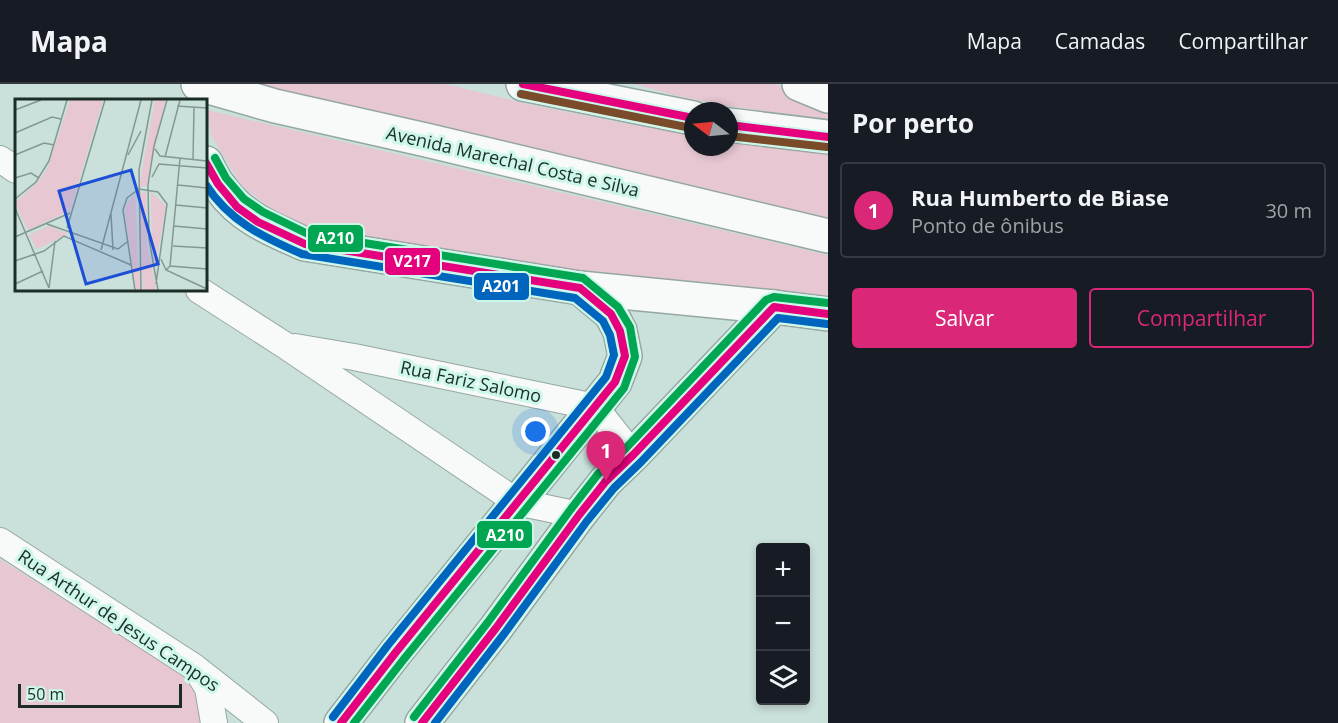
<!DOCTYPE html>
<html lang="pt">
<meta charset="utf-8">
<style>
:root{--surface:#171b24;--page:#20242c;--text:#f1f3f6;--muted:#9ea1a6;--line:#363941;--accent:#db2777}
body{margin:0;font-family:"Open Sans",sans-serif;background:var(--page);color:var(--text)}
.controls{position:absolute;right:18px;bottom:18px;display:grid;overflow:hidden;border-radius:6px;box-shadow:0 3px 9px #0003}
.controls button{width:54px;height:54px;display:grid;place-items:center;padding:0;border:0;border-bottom:2px solid var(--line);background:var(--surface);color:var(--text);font:30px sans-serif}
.compass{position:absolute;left:684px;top:18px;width:54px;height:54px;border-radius:50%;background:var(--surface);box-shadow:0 3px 9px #0003;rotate:286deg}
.scale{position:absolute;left:18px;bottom:15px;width:164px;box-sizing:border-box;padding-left:6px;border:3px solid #1c2d28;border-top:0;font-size:16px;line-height:21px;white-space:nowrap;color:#1c2d28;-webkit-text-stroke:4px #cdf7ea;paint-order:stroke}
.you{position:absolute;left:536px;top:348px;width:21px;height:21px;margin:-15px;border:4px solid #fff;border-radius:50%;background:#1a73e8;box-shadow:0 0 0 9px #1a73e833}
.badge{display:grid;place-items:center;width:39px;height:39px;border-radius:50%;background:var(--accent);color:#fff;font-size:20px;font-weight:700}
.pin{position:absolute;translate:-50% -50px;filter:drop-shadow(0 2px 3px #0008)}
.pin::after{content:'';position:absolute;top:32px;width:21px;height:18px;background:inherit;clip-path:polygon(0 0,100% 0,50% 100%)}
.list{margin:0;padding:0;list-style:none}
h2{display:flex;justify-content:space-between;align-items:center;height:78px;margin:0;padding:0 24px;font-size:26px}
h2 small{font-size:20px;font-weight:400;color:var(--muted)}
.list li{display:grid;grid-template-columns:39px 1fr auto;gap:18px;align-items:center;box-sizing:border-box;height:96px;margin:0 12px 12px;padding:0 12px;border:2px solid var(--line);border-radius:6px}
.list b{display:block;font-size:22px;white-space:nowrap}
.list p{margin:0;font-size:20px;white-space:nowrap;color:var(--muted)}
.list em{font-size:20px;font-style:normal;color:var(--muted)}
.actions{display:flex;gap:12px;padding:18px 24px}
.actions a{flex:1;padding:14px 0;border:2px solid var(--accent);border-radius:6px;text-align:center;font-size:21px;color:var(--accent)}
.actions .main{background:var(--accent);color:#fff}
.icon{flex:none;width:33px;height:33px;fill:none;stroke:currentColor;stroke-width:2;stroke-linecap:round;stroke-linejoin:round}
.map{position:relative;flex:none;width:828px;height:639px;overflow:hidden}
header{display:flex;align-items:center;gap:36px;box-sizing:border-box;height:84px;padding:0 30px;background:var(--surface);border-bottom:2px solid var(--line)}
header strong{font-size:28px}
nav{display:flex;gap:33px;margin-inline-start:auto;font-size:21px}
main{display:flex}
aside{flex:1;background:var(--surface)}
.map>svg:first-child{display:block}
.green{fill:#e6c7d2}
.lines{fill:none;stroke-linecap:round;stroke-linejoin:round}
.street-casing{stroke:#96a7a2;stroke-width:28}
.secondary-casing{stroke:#96a7a2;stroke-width:36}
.primary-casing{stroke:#96a7a2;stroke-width:36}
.street{stroke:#f7faf9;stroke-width:26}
.secondary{stroke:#f7faf9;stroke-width:33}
.primary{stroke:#f7faf9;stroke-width:33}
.bus-1-casing{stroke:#cdf7ea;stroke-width:12}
.bus-2-casing{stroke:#cdf7ea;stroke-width:12}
.bus-3-casing{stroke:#cdf7ea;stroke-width:12}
.bus-4-casing{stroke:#cdf7ea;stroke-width:12}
.bus-1{stroke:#e5007d;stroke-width:8}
.bus-2{stroke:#0065bd;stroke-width:8}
.bus-3{stroke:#00a651;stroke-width:8}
.bus-4{stroke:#7a4b2a;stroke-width:8}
.bus-dot{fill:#1c2d28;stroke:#cdf7ea;stroke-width:2}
.labels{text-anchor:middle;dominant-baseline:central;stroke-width:6;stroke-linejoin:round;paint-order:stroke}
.street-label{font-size:18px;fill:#1c2d28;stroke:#cdf7ea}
.inset-road{fill:none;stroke:#849893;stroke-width:1.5}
.view{fill:#1d4ed8;fill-opacity:0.15;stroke:#1d4ed8;stroke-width:3}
.inset-edge{fill:none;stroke:#1c2d28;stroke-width:3}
.line-badge{stroke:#cdf7ea;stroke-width:2}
.badge-label{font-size:16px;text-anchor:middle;font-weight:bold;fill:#fff}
</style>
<header>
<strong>Mapa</strong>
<nav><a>Mapa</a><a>Camadas</a><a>Compartilhar</a></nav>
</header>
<main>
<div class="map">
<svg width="828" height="639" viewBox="0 0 828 639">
<rect width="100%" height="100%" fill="#cae0da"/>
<!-- green -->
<g class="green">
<polygon points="239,0 446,0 531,21 633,41 693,50 693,63 729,63 729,56 828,67 828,139"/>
<polygon points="634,0 775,0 828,24 828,35 728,22 678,12"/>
<polygon points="207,26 828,171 828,224 654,200 338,150 305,142 272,125 242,102 211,51"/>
<polygon points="0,475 190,596 210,639 0,639"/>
</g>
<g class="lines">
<!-- street casing -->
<g class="street-casing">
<g id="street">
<polyline points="0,75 16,86"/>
<polyline points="199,206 286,262 517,418 579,431"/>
<polyline points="295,263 354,273 595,323 633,371"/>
<polyline points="0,457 194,583 265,639"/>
<polyline points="198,588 208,604 214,639"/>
</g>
</g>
<!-- secondary casing -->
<g class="secondary-casing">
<g id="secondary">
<polyline points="341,639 396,568 615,298 625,272 620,247 611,230 580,204"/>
<polyline points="422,639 496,544 579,431 606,397 633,371 774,223"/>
</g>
</g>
<!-- primary casing -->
<g class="primary-casing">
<g id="primary">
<polyline points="198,0 275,22 426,56 828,152"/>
<polyline points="523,0 693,34"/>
<polyline points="799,0 828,12"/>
<polyline points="729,41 828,53"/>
<path d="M206 79C210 87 214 96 220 103 240 133 273 146 305 160L580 204 774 223 828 230"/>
</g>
</g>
<!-- street -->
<use href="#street" class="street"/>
<!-- secondary -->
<use href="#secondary" class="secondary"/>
<!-- primary -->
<use href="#primary" class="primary"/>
<!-- bus-1 casing -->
<g class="bus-1-casing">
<g id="bus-1">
<polyline points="523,0 693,34"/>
<polyline points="729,41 828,53"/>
<polyline points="206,79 218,100 237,123 258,138 305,160 580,204 611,230 620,247 625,272 615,298 396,568 341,639"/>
<polyline points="422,639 496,544 579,431 606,397 633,371 774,223 828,230"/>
</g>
</g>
<!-- bus-2 casing -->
<g class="bus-2-casing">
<g id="bus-2">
<path d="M206 101C229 137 263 153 302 170L575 214 603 237 610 251 614 271 606 293 388 561 333 633"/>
<polyline points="435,639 504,550 587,437 614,404 641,378 778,234 827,240"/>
</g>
</g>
<!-- bus-3 casing -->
<g class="bus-3-casing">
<g id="bus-3">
<polyline points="215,74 226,94 244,115 263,128 308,150 583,194 618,223 630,243 635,273 624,304 404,575 354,639"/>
<polyline points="414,633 488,538 571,425 598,390 626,364 766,216 774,213 828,219"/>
</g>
</g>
<!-- bus-4 casing -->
<g class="bus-4-casing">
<g id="bus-4">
<polyline points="521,10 691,44"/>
<polyline points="729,52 827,63"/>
</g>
</g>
<!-- bus-1 -->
<use href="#bus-1" class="bus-1"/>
<!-- bus-2 -->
<use href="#bus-2" class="bus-2"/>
<!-- bus-3 -->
<use href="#bus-3" class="bus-3"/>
<!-- bus-4 -->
<use href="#bus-4" class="bus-4"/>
</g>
<!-- markers -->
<circle class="bus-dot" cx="556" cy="371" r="5"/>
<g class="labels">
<!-- street labels -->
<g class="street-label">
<text transform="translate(513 77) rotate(13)">Avenida Marechal Costa e Silva</text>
<text transform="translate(471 297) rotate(12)">Rua Fariz Salomo</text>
<text transform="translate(119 536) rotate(34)">Rua Arthur de Jesus Campos</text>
</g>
</g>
<!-- overview -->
<g transform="translate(15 15)">
<rect width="192" height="192" fill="#cae0da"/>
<path d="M55 1H88L55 112 13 131 0 104 24 82 33 68ZM140 1H150L132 87 124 88ZM131 93 132 144 141 191H128L124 94ZM136 93 151 107 140 169 137 148ZM120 95 125 191H121L110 114 111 106ZM34 127 53 135 22 150 14 136Z" fill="#e6c7d2"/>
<path class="inset-road" d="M162 7 192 9M0 11 26 1M0 34 37 18 46 20M140 50 145 57 192 62M0 56 29 44 39 46M113 56 126 32M150 58 165 1M178 61 179 8M137 78 144 65 192 69M0 79 16 74 24 79M163 86 192 89M0 100 21 83 34 62 52 1M161 106 192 109M0 109 34 189M96 115 98 151M32 125 103 150 112 143M159 127 192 130M52 129 90 1M0 138 55 114M158 147 192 149M86 151 126 1M146 160 151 171 192 190M0 162 29 152 49 137 116 166M155 167 192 170M151 171 155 167 165 59M0 185 28 172M34 189 40 142M120 191 108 111 112 99 124 90 143 93 152 105 141 185M126 191 124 71 137 1M143 191 134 140 133 86 139 47 152 1"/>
<path class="view" d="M116 71 143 165 71 185 44 92Z"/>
<rect width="192" height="192" class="inset-edge"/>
</g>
<g class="line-badge">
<rect x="307" y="140" width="57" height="29" rx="6" fill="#00a651"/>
<rect x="384" y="163" width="57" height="29" rx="6" fill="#e5007d"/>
<rect x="473" y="188" width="57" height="29" rx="6" fill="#0065bd"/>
<rect x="476" y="436" width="57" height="29" rx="6" fill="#00a651"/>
</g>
<g class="badge-label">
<text x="335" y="160">A210</text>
<text x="412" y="183">V217</text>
<text x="501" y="208">A201</text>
<text x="505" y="457">A210</text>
</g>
</svg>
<div class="controls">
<button>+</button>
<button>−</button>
<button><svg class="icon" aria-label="layers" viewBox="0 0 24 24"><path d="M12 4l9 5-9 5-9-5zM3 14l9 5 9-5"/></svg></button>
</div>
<svg class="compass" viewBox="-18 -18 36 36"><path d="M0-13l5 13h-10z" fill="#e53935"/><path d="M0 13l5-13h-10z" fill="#9ea1a6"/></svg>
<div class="scale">50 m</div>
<div class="you"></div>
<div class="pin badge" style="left:606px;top:397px">1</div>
</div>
<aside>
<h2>Por perto<small></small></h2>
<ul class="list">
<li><span class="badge">1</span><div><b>Rua Humberto de Biase</b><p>Ponto de ônibus</p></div><em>30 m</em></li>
</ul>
<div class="actions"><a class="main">Salvar</a><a>Compartilhar</a></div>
</aside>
</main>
